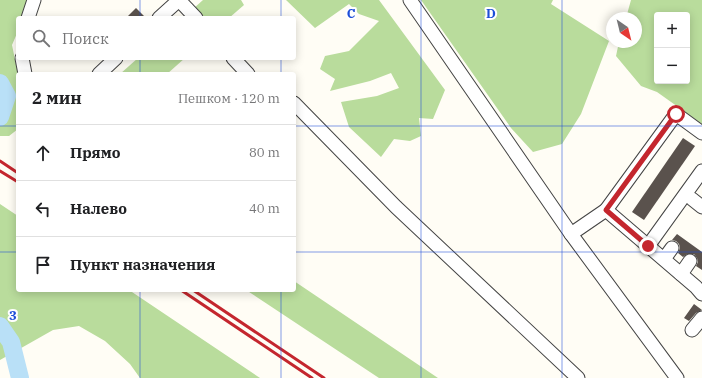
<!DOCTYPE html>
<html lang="ru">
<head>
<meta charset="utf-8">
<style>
	:root { --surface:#fff; --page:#f2f2f2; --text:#202124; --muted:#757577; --line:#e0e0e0 }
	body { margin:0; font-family:"IBM Plex Serif",serif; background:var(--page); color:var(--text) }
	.controls { position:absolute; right:12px; top:12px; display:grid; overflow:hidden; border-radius:4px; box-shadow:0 2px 10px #0003 }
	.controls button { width:36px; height:36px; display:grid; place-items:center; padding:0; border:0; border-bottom:1px solid var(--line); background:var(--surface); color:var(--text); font:20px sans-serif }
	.compass { position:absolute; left:606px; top:12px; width:36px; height:36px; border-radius:50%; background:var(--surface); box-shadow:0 2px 10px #0003; rotate:145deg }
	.stop { position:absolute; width:12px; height:12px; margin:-9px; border:3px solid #c4262e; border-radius:50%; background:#fff }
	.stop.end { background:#c4262e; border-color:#fff; box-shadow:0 1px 4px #0008 }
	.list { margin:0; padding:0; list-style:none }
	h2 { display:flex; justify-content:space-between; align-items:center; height:52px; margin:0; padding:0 16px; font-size:17px }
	h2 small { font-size:13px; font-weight:400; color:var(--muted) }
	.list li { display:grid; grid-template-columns:26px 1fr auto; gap:12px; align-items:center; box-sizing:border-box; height:56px; padding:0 16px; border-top:1px solid var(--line) }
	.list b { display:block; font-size:15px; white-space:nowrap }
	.list em { font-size:13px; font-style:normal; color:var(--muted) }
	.icon { flex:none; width:22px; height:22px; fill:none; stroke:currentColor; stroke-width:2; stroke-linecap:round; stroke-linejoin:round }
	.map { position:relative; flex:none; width:702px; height:378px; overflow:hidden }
	.search { position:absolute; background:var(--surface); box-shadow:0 2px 10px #0003; left:16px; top:16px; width:280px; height:44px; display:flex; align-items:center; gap:10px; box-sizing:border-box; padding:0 14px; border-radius:4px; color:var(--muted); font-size:15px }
	.panel { position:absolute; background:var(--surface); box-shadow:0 2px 10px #0003; left:16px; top:72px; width:280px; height:220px; border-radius:4px }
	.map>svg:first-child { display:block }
	.forest { fill:#b9dc9c; fill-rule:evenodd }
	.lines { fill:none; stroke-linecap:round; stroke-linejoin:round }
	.river { stroke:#b9e0f7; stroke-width:18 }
	.building { fill:#5a524d }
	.minor-casing { stroke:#444; stroke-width:15 }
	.minor { stroke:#fff; stroke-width:13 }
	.rail { stroke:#c4262e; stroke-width:3 }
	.route { stroke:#c4262e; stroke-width:5 }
	.grid { fill:none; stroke:#1d4ed8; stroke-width:1; stroke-opacity:0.55 }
	.grid-label { font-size:13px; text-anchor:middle; font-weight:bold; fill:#1d4ed8; stroke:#fff; stroke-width:4; stroke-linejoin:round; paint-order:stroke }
</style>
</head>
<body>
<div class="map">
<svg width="702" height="378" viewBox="0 0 702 378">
	<rect width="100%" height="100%" fill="#fffdf5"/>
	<g class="forest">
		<path d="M0,0H31L23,18H18V31L12,45L18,74V129L9,136H0Z"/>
		<path d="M203,0H241L244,5L229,18H183Z"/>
		<path d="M286,0H379L445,90L433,119L419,118L421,136L410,141L394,139L381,157L349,127L341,102L377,96L399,88L391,73L370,81L330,91L335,79L320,69L325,56L349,51L379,21L359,14L349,4L315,28Z"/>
		<path d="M421,0H553L551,4L609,41L581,114L562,144L533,152L511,128Z"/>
		<path d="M631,0H702V124L657,92L641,86L616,56L619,42H636V18H626ZM657,15H687V81H657Z"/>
		<path d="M138,58H185L167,74H120Z"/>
		<path d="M0,204L18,216V290H129L260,378H140L130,364L105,341L79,326L53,330L0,360Z"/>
		<path d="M294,281L438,378H379L246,290H294Z"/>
	</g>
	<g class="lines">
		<g class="river">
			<path d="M0,83L7,96L0,117"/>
			<path d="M0,326L11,342L20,378"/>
		</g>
	</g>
	<g class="building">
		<path d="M136,8L146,18H126Z"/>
		<path d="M683,138L695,146L644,220L632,212Z"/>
		<path d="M677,234L702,252V270L696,266L698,262L697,258L694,254H687L683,257L678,253L680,248L679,244L676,241L672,240Z"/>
		<path d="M694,304L702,310L696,313L689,321L684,318Z"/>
	</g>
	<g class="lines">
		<g class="minor-casing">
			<g id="minor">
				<path d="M179,0L196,18"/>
				<path d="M410,0L571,234L677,378"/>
				<path d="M28,18L34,0"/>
				<path d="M159,18L179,0"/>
				<path d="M22,58L25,74"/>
				<path d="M233,58L248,74"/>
				<path d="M99,74L116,58"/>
				<path d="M294,103L396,207L578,378"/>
				<path d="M692,199L702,207"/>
				<path d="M606,210L696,287L702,294"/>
				<path d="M571,234L606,210L676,114L702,133"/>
				<path d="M648,246L702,171"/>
				<path d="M664,259L672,248"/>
				<path d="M681,274L690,261"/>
				<path d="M692,330L702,318"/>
			</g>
		</g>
		<use href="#minor" class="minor"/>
		<g class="rail">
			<path d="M0,161L18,173"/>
			<path d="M0,171L18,182"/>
			<path d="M181,290L312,378"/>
			<path d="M193,290L324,378"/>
		</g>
	</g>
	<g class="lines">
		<path class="route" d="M648,246L606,210L676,114"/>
	</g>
	<path class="grid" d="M140,0V18M281,0V18M421,0V378M562,0V378M140,58V74M281,58V74M0,126H18M294,126H702M0,252H18M294,252H702M140,290V378M281,290V378"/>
	<g class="grid-label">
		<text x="351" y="18">C</text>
		<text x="491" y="18">D</text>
		<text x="13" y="320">3</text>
	</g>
</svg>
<div class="controls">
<button>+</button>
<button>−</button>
</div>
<svg class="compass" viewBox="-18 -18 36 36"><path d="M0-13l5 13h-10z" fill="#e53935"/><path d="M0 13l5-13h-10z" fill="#757577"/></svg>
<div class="stop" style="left:676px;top:114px"></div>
<div class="stop end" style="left:648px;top:246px"></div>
<div class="search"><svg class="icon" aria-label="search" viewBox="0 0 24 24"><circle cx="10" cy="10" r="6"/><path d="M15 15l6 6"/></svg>Поиск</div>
<section class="panel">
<h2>2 мин<small>Пешком · 120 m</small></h2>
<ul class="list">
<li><svg class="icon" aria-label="ahead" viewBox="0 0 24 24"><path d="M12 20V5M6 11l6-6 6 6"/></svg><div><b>Прямо</b></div><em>80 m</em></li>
<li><svg class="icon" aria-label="left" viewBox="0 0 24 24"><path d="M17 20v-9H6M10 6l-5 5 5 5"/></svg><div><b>Налево</b></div><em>40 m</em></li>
<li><svg class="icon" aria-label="arrive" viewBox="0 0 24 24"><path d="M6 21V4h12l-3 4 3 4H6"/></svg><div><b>Пункт назначения</b></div></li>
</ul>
</section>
</div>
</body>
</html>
